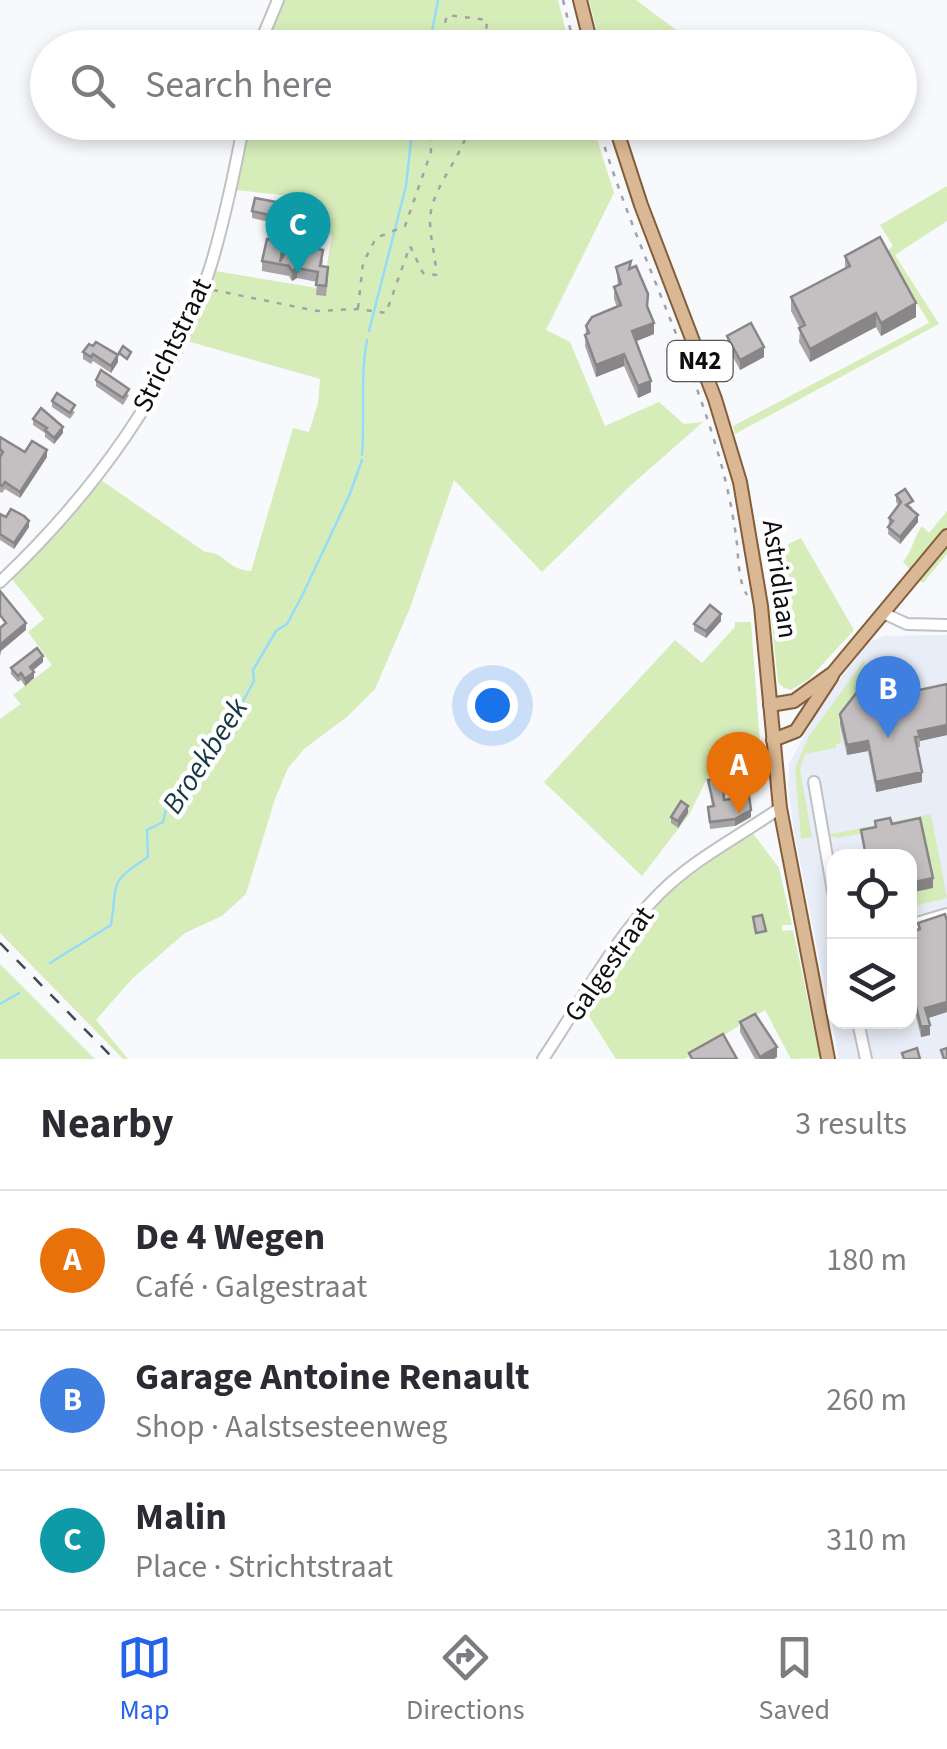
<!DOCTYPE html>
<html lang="en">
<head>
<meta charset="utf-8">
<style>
	:root { --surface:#fff; --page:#f7f7f7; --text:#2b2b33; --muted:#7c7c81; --line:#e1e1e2; --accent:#2563eb }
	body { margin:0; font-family:"Source Sans 3",sans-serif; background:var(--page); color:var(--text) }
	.controls { position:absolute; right:30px; bottom:30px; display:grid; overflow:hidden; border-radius:20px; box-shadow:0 5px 15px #0003 }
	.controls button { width:90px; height:90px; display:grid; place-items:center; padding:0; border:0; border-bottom:2px solid var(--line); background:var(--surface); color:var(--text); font:50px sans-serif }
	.you { position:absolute; left:492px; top:705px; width:35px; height:35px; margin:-25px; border:8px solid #fff; border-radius:50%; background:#1a73e8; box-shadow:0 0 0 15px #1a73e833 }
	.badge { display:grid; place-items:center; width:65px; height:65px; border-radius:50%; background:var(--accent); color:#fff; font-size:32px; font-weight:700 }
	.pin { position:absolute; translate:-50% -82px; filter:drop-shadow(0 2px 5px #0008) }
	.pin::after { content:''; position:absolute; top:52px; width:35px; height:30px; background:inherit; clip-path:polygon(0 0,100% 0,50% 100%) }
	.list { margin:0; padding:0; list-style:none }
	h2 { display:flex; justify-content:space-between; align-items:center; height:130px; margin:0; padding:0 40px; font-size:42px }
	h2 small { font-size:32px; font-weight:400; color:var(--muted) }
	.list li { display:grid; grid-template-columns:65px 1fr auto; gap:30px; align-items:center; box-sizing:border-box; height:140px; padding:0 40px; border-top:2px solid var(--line) }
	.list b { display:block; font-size:38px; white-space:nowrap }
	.list p { margin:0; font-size:32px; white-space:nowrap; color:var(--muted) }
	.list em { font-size:32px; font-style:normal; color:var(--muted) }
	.icon { flex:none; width:55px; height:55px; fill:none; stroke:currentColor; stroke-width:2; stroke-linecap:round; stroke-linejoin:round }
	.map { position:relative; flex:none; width:947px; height:1059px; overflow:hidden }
	.search { position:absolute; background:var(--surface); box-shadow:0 5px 15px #0003; left:30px; right:30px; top:30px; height:110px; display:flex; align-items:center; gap:25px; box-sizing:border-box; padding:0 35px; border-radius:55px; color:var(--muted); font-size:38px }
	.sheet { height:550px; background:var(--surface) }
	nav { display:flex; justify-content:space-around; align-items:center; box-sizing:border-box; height:140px; border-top:2px solid var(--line); background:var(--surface); font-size:28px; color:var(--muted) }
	nav a { display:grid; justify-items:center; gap:5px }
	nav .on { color:var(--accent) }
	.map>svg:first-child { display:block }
	.built { fill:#e8edf7; fill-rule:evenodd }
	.green { fill:#d6edba }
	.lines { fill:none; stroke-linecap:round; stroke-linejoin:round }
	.stream { stroke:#95dcf8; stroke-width:2.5 }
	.minor-casing { stroke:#bfc1c4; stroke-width:14 }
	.major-casing { stroke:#835e39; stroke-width:16 }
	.path { stroke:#a2a3a6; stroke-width:2.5; stroke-dasharray:5 8; stroke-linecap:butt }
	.minor { stroke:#fff; stroke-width:10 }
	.major { stroke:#dab895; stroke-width:12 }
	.rail { stroke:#474849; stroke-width:2.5; stroke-dasharray:12 12; stroke-linecap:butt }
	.wall { fill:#a9a5a6 }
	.shaded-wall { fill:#898687 }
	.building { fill:#c4c0c1; stroke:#898687; stroke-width:2.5 }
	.labels { text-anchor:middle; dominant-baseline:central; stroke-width:9; stroke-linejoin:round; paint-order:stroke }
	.shield { fill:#fff; stroke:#565657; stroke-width:2.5 }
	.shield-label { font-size:25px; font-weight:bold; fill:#0d0e0f }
	.street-label { font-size:28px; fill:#0d0e0f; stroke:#fff }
	.water-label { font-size:30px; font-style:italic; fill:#163844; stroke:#fff }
</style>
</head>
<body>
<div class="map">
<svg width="947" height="1059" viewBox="0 0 947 1059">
	<rect width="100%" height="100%" fill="#f8f9fd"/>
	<path class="built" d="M947,635V1059H839L794,831L788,785L789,764L822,703L869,642L884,636ZM834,856H910V1022H834Z"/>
	<g class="green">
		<path d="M284,0H558L570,47H265Z"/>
		<path d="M589,0H636L699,47H601Z"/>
		<path d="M249,123H592L614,193L546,330L570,342L605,426L659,402L684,424L703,422L629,487L542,572L454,480L410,608L375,689L348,716L304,749L288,768L275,799L246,894L222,916L185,933L132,979L96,1020L128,1059H123L0,933V719L21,704L13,695L52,665L28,632L44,619L12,579L101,480L205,552C226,552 225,569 251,571L293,428L309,432L318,403L320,379L187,341L215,271L323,289L332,235L313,232L314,223L304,220L306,208L296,206L297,197L236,190Z"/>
		<path d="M947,186V221L895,255L939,324L735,434L733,426L929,323L887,251L893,246L880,225Z"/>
		<path d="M947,511V554L923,583L916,578L944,544L936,537L910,569L903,562C915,546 912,540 922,526L929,533Z"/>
		<path d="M801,538L854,630L809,679L791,690L784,688L778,682L765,555Z"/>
		<path d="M735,622H751L761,757L715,762L689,815L642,876L544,782L675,640L702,663L735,627Z"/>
		<path d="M864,660L871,689L862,691L839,723L842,743L836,744V748L805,754L800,769L812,837L801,839L795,768L808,738Z"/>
		<path d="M931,814L947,898L910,907V893L933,888L890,828L837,838L827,835Z"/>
		<path d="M752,832L779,868L792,925H782V931L793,930L820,1058L791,1059L765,1010L685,1059H616L583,1007L666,893Z"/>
		<path d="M0,964L95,1059H0Z"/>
	</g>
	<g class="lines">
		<g class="stream">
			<path d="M429,48L438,0"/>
			<path d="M369,331L406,186L413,122"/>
			<path d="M362,455C365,416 360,377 367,340"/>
			<path d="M50,963L111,925C118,881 108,883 148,857L147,830L163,822L167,805L178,799L187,777L221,723L241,705L254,681L253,670L276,631L287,624L303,594L349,496L362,460"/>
			<path d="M0,1004L19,993"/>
		</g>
		<g class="minor-casing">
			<g id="minor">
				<path d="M258,48L278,0"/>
				<path d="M0,582C92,495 172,387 211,265C225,218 235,170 244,122"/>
				<path d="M883,613L907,624L947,625"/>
				<path d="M814,782L834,897"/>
				<path d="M910,925L947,914"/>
				<path d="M858,1022L866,1059"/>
				<path d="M543,1059C580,1004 613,940 660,893C694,859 740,836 780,808"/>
			</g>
		</g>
		<g class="major-casing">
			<g id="major">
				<path d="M580,0L592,48"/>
				<path d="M614,122L641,205L715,399L740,482L761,606L780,808L828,1059"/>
				<path d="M770,705L794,701L833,673L947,536"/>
				<path d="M773,740L796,731L832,676"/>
			</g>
		</g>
		<g class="path">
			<path d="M563,0L575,48"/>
			<path d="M439,48L447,15L487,20L485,48"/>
			<path d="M597,122C630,235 685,340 718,453C726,480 732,508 736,536C739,555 737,579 747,595"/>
			<path d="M213,290L317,311L358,309L386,313L410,246L423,273L436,275C436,250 425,227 433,203C442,175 465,151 470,122"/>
			<path d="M358,308L363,263L376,238L405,226L431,152L429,122"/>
		</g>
		<use href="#minor" class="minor"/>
		<use href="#major" class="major"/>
		<path class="rail" d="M0,943L114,1059"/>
	</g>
	<g class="wall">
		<path d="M667,122H704L705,130L697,136L689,124L668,130Z"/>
		<path d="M252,211L292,212L290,221L275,218L274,223L252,218Z"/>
		<path d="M303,221H317L312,232L303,228Z"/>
		<path d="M302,246L323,260L322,266L328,277L326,296L316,295L317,282L297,278L292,281L289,276L262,271V261L284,253L283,256Z"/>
		<path d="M845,256L916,317L881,336L876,327L810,362L799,342L800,328L791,311V297L845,268Z"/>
		<path d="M616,267L631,268L648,307L654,334L636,341L651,392L638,398L624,366L596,377L585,346L586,326L617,307L614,299V287L618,286Z"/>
		<path d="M727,336L764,357L740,370L727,346Z"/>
		<path d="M83,352L118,362L111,373L93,361L91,364L83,359Z"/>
		<path d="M96,380L129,395L123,405L96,386Z"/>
		<path d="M52,401L75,412L70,419L52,407Z"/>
		<path d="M33,419L63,433L54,444L45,437V433L33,425Z"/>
		<path d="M0,437L25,452L47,457L20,498L5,489L2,493L0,492Z"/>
		<path d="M896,495L913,508L910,509L918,522L900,544L888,534L889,518L899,506L896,502Z"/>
		<path d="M0,514L29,527L14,549L0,540Z"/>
		<path d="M721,621L706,638L694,631V624Z"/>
		<path d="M43,662L33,670L34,678L25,686L21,680L18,682L11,674V668Z"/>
		<path d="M947,684V735L920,741V747H917L922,782L876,792L868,751L847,755L840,725V714L910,692Z"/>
		<path d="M741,758L742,786L723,787L724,800L751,817L735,826L710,829L708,807L712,806L708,780L713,779Z"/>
		<path d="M688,813L678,828L671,823V817Z"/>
		<path d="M918,923L947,1012L928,1018L930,1035L921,1037L916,1016L910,1018V933L918,930Z"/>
		<path d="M740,1022L777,1057L774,1059H755L740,1032Z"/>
	</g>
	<g class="shaded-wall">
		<path d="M673,122H689V124L668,130V124Z"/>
		<path d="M705,124V130L697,136V129Z"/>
		<path d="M297,268V278L292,281V271Z"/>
		<path d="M916,303V317L881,336V323Z"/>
		<path d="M876,313V327L810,362V349Z"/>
		<path d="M654,323V334L632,343V331Z"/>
		<path d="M764,347V357L740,370V360Z"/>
		<path d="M624,354V366L596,377V365Z"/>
		<path d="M118,355V362L111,373V366Z"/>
		<path d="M651,381V392L638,398V386Z"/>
		<path d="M63,427V433L54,444V438Z"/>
		<path d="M47,450V457L20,498V492Z"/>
		<path d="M918,515V522L900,544V537Z"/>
		<path d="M29,521V527L14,549V543Z"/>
		<path d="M721,614V621L706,638V631Z"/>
		<path d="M26,623V630L1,651L0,656V645Z"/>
		<path d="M43,656V662L30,673V667Z"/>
		<path d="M34,672V678L25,686V679Z"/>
		<path d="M947,725V735L920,741L918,731Z"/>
		<path d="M868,741V751L847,755V745Z"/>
		<path d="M922,772V782L876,792V782Z"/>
		<path d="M688,806V813L678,828V821Z"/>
		<path d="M751,810V817L735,826V819Z"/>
		<path d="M933,878V888L910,893V883Z"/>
		<path d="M947,1002V1012L925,1019V1008Z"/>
		<path d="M916,1006V1016L910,1018V1008Z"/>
		<path d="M930,1025V1035L921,1037V1027Z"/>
		<path d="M777,1047V1057L774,1059H760V1057Z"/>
	</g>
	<g class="building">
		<path d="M692,122H704L705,124L697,129Z"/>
		<path d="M255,198L292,205L290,214L275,211L274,216L252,211Z"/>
		<path d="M309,210L317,214L312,225L303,221Z"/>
		<path d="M880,237L916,303L881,323L876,313L810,349L799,328L805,325L791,297L850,266L845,256Z"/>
		<path d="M267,239L284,242L280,262L290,243L298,240L302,246L323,250L320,266L328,267L326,286L316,285L318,272L297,268L292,271L289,266L262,261Z"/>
		<path d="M631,261L629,269L636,266L648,294L647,306L654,323L632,331L651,381L638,386L624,354L596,365L585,335L589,333L586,326L592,317L621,305L614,287L621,284L616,267Z"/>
		<path d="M751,323L764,347L740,360L727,336Z"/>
		<path d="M96,342L118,355L111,366L93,354L91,357L83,352L89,344L93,346Z"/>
		<path d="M123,346L131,352L127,359L119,353Z"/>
		<path d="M101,370L129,389L123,398L96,380Z"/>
		<path d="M57,393L75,405L70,413L52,401Z"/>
		<path d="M41,408L63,427L54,438L45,430L47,428L33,419Z"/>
		<path d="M0,437L25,452L32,441L47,450L20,492L5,482L2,486L0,485V457L3,452L0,449Z"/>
		<path d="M905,489L913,501L906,505L918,515L900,537L888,527L893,521L889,518L901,502L896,495Z"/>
		<path d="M11,509L24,516L29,521L14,543L0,534V514L6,517Z"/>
		<path d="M0,591L26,623L0,645V628L6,623L0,615Z"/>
		<path d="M710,605L721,614L706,631L694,624Z"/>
		<path d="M37,648L43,656L30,667L34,672L25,679L21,673L18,676L11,668Z"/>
		<path d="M907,674L910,692L947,684V725L918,731L920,737H915L922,772L876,782L868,741L847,745L840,714L865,682Z"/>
		<path d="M741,758L742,778L723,780L724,800L749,796L751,810L735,819L710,822L708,807L714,806L708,780L713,779L712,772H724V760Z"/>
		<path d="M681,801L688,806L678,821L671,817Z"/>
		<path d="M890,818L892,824L920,818L933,878L910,883V856H866L861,830L876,827L875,821Z"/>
		<path d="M945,914L947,921V1002L925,1008L930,1025L921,1027L916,1006L910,1008V933L920,929L918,923Z"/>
		<path d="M762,915L766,931L756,933L753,917Z"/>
		<path d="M755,1014L777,1047L760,1057L740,1022Z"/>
		<path d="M723,1034L737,1059H692L689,1053Z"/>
		<path d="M917,1048L920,1059H904L902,1053Z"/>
		<path d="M947,1048V1059H944L941,1050Z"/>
	</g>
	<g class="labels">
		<rect class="shield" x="667.5" y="341" width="65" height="40" rx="8"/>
		<g class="shield-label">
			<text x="700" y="361">N42</text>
		</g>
		<g class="street-label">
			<text transform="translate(172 345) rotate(-64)">Strichtstraat</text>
			<text transform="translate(780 579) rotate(82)">Astridlaan</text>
			<text transform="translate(609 964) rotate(-55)">Galgestraat</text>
		</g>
		<g class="water-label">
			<text transform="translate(205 756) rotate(-57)">Broekbeek</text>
		</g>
	</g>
</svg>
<div class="controls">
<button><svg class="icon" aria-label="locate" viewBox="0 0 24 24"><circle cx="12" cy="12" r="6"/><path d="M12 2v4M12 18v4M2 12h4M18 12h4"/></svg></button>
<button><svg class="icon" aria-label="layers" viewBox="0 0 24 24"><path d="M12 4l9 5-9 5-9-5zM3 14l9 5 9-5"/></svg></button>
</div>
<div class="you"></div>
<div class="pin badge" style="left:739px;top:814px;background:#e8710a">A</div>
<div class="pin badge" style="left:888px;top:738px;background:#3f7fe0">B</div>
<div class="pin badge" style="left:298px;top:274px;background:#0f9aa8">C</div>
<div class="search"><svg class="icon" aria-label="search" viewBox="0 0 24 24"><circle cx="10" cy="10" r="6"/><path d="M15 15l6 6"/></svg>Search here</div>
</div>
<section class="sheet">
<h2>Nearby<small>3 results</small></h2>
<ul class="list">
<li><span class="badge" style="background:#e8710a">A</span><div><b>De 4 Wegen</b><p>Café · Galgestraat</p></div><em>180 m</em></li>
<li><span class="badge" style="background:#3f7fe0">B</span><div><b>Garage Antoine Renault</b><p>Shop · Aalstsesteenweg</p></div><em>260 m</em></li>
<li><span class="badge" style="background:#0f9aa8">C</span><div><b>Malin</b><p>Place · Strichtstraat</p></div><em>310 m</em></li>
</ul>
</section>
<nav>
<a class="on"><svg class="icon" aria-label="map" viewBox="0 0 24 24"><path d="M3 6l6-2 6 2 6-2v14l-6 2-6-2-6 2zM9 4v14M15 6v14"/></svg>Map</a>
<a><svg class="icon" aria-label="directions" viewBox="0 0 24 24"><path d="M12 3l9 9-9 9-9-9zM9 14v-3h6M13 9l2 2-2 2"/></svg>Directions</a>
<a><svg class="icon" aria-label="saved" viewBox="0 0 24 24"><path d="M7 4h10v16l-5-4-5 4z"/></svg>Saved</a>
</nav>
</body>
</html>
